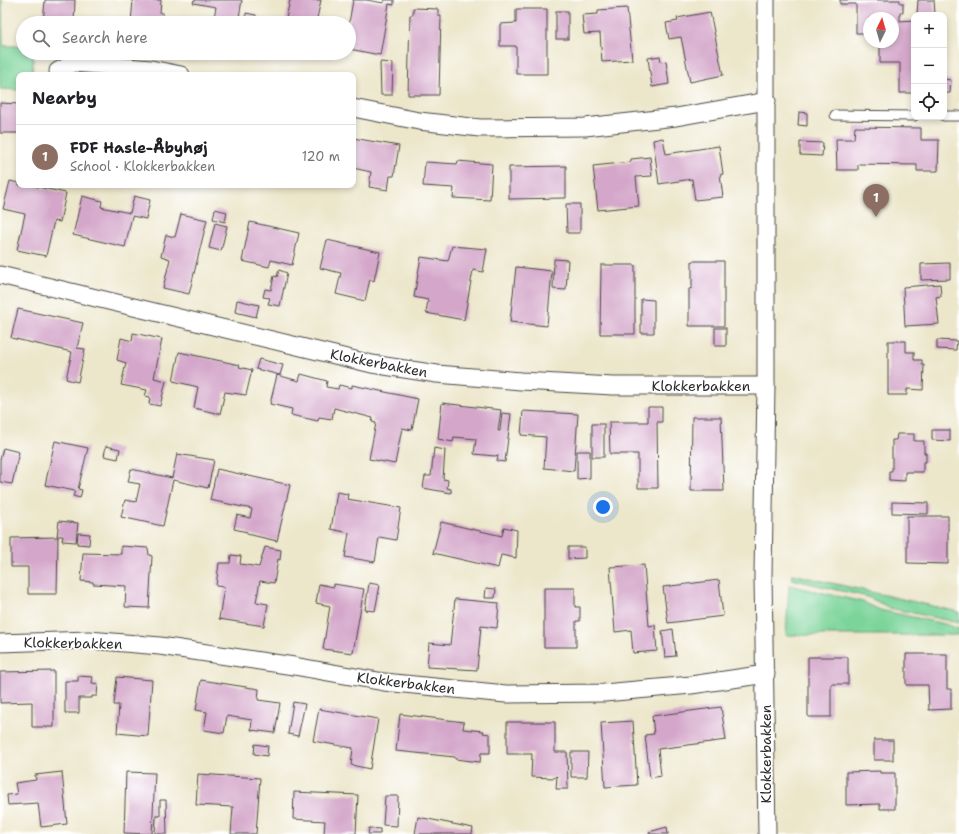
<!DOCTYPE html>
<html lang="en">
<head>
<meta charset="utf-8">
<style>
	:root { --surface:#fff; --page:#f2f2f2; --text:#202124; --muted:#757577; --line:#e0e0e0; --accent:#1a73e8 }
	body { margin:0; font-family:"Shantell Sans",sans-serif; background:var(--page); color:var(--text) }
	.controls { position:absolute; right:12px; top:12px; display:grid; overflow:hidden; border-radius:8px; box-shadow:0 2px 6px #0003 }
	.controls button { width:36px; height:36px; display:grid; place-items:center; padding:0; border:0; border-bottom:1px solid var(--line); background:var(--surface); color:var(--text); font:20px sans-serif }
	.compass { position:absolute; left:863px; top:12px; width:36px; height:36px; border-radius:50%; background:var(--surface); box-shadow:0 2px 6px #0003; rotate:5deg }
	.you { position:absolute; left:603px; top:507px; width:14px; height:14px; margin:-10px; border:3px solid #fff; border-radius:50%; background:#1a73e8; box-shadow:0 0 0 6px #1a73e833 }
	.badge { display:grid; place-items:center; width:26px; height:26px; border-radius:50%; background:var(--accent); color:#fff; font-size:13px; font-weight:700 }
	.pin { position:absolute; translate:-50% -33px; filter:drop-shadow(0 1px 2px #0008) }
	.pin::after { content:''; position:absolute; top:21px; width:14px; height:12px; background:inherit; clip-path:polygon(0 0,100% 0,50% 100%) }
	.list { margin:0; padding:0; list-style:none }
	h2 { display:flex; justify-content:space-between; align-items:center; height:52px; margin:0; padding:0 16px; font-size:17px }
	h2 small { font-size:13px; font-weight:400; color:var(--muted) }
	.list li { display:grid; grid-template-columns:26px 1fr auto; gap:12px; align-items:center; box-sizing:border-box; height:64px; padding:0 16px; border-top:1px solid var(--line) }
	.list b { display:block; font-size:15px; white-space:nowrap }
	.list p { margin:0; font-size:13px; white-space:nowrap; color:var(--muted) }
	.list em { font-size:13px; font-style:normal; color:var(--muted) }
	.icon { flex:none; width:22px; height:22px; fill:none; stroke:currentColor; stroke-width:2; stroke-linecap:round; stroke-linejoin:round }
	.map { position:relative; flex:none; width:959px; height:834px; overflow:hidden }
	.search { position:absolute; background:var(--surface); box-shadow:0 2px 6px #0003; left:16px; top:16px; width:340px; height:44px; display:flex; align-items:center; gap:10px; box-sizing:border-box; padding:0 14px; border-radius:22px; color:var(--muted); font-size:15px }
	.panel { position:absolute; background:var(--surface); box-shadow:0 2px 6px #0003; left:16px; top:72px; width:340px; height:116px; border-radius:8px }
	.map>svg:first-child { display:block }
	.green { fill:#7bd49a; stroke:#538062 }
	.building { fill:#d4a7ca }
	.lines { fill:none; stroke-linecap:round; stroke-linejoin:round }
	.lane-casing { stroke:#484743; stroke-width:11 }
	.street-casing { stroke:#484743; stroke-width:19 }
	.lane { stroke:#fff; stroke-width:9 }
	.street { stroke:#fff; stroke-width:17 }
	.labels { text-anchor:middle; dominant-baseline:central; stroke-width:3.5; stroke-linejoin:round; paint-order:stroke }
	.street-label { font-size:14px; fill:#2b2b2b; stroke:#fff }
</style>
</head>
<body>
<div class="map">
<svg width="959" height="834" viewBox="0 0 959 834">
	<rect width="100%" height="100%" fill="#fff"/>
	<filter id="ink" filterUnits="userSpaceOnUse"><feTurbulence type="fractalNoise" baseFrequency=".025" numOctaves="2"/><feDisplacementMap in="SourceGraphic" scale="8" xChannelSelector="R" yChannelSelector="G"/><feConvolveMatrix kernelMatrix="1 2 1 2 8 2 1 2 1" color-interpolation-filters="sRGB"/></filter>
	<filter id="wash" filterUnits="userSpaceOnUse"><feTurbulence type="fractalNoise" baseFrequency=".012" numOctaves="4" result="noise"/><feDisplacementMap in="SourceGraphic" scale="16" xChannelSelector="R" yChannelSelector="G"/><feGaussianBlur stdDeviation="0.9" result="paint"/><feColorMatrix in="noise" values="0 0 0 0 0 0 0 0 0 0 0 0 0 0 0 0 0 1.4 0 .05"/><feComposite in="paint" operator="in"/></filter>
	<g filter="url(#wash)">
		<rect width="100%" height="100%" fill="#ece6ca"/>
		<g class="green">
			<path d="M0,0H2L3,46H23V53H34L32,75H19V90L0,89Z"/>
			<path d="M792,574L959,612V623L890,608L868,597L791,579Z"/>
			<path d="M789,585L863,602L880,610L945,624L959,629V635H786Z"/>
		</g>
		<g id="blocks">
			<g class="building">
				<path d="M45,0H75L74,23H43Z"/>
				<path d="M133,0H161L160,13H163L162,23H131Z"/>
				<path d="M194,0H242L238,23H213L216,7L193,3Z"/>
				<path d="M290,0H321L316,23H285Z"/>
				<path d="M353,0H366L384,3V0H394V5L389,4L380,55L349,49V23Z"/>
				<path d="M840,0H900V3H903V12H900V21L914,20V93H900V63H880V42H893V18H869V33H856V4H840Z"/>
				<path d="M918,0H934L935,15H917Z"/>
				<path d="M413,8L438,9V16H441L439,95H408L410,15H413Z"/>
				<path d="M627,8L632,60L602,62L600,33L584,34L582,15L598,14V10Z"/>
				<path d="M516,9H547V74H516V46H500V24L516,23Z"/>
				<rect x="556" y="11" width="12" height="28"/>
				<path d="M710,12L723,75L690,82L681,37L669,39L666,23L678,21L677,18Z"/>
				<path d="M246,13L256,15L255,23H245Z"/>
				<path d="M660,56L661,62L666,61L669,84L652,87L648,58Z"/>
				<path d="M380,62L393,63L392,95H381Z"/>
				<path d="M944,79L951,80L950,93H944Z"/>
				<path d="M0,103L19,104V133H0Z"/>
				<path d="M799,112L807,113V126L798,125Z"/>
				<path d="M855,127L921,128V140H939L938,171H917V165L858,164V170H837L836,139H854Z"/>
				<path d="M353,138L399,146L394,176H390L388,190L369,187L371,172L353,168Z"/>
				<path d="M663,138L666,154L719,146L723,174L720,175L723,197L695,200L692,179L659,184L653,140Z"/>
				<path d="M800,142L823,143L822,156L800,155Z"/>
				<path d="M650,157L652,176L636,177L639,206L598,210L593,166L631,162V159Z"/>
				<path d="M458,161L492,164L490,200L453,198L454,188L423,186L425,162L457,164Z"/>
				<path d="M566,166V198L509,199V167Z"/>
				<path d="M10,181L19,183V185H29L66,193L60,222L54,221L46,256L17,250L25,214L3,209Z"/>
				<path d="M82,196L102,201L101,207L130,213L134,196L150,200L146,219L132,216L125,247L73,235Z"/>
				<path d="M566,204H580V233H567Z"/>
				<path d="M215,209L227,212L225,222L213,219Z"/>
				<path d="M181,214L207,220L189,294L163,288L170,259L161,256L166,235L175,237Z"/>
				<path d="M250,222L299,233L292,265L271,260L269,267L242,261Z"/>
				<path d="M215,223L227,226L221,251L209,248Z"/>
				<path d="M327,240L380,252L374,281L370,279L365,301L336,294L341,273L320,268Z"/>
				<path d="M452,246L487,249L483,272L473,270L464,320L426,313L428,300L414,297L421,257L448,261Z"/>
				<path d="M554,259L568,260L566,290L553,289Z"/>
				<path d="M692,261H724V326H689V289L692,288Z"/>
				<path d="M950,263V279L921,280V264Z"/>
				<path d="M601,265H635V334H600Z"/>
				<path d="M516,267L552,271L547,326L510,322Z"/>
				<path d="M279,270L287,273L280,306L268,304L270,298L263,297L265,289L271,290L274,276L277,277Z"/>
				<path d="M940,284L941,296L936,297L939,324L905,326L903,287Z"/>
				<path d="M641,299L654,300V333H641Z"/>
				<path d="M237,300L259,305L256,317L235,312Z"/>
				<path d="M18,309L83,323L77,348L85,349L78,382L66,379L72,352L11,338Z"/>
				<rect x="715" y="328" width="11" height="18"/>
				<path d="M133,333L162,339L154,378L166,381L160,406L149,404L150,397L145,396L147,390L121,385L126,363L117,360L121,338L132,341Z"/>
				<path d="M937,340L957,341L956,350L937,349Z"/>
				<path d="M888,341H906V352H914V360H922V365H924L923,390L907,389V395H888Z"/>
				<path d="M179,352L240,365L239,367L252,370L246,395L225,392L220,414L194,408L198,387L173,381Z"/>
				<path d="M259,359L283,365L280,375L256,369Z"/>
				<path d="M301,374L327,381L326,387L338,389L339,385L352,388V385L418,399L412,430L402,428L395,464L369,459L376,423L372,422L373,418L334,408L332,419L319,417L318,421L291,415L292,409L270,404L277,375L299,381Z"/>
				<path d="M442,403L501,410L498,431H500L502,413L511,414L505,462L497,461L498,455L495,456L474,454L476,439L454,437L453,442L438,439Z"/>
				<path d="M648,407H662V422H657L658,488H638V454H610L609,422H648Z"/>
				<path d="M523,411L578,414L574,471L544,468L546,437L521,435Z"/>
				<path d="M692,417H721L724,491H691Z"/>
				<rect x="592" y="424" width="12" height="33"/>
				<path d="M932,430H950V441L932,440Z"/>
				<path d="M897,434H914V441H924V453H926V462H923V472H905V481L889,480V471H892V440H896Z"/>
				<path d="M55,441L88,448L78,489L82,490L80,498L73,496L75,491L45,485Z"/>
				<path d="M106,446L120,449L118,459L104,456Z"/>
				<path d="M3,448L19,452L12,484L0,482V460Z"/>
				<path d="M434,448L445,450L443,479L448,480L447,488L451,489V493L423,488L425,476H431Z"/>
				<path d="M577,451H590V478L577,479Z"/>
				<path d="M177,454L214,460L208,488L173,480L163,526L121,517L125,500L136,502L140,484L128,482L131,469L172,478Z"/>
				<path d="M217,469L290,485L277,541L247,534V532L234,529L237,515L250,518L252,509L210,500Z"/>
				<path d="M337,492L348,494L347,499L401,508L396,540L379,537L375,562L345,557L349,533L331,529Z"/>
				<path d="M892,502L928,503V514L892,513Z"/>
				<path d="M907,516H948V564L907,563Z"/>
				<path d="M59,521L78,523L76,542L62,541L63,536H57Z"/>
				<path d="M441,522L502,536L504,527L517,530L516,558L501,555L498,568L433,553Z"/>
				<path d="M78,533L90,534L89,545L77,544Z"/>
				<path d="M58,537L57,594H28V567H11V538Z"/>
				<path d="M121,546L148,548L149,555L152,556L149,608L125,607L126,586L93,584V582L81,581L83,553L121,554Z"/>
				<path d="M265,547L281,550L280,560L278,559L274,583L260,581L256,602L268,604L264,626L219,619L224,587L216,586L219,563H230L231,555L241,556L240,564L259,567Z"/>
				<path d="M568,547H585V558L568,559Z"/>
				<path d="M644,565L649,626L655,625L657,651L633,653L631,630L615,632L610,567Z"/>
				<path d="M719,580L723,616L668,623L663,587Z"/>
				<path d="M369,583L380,585L375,611L365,610Z"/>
				<path d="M319,584L334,587V584L364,589L353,653L323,649L330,606L316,603Z"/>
				<path d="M486,588L496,589L495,598H485Z"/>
				<path d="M544,588H575V607H580V621H576V647H544Z"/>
				<path d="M455,599L499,603L497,628L481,626L477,670L427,667L429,643L450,645Z"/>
				<path d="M673,629L676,656L665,657L662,631Z"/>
				<path d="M906,654H947V689H951V709L929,710L928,685H906Z"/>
				<path d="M808,657H848V684H831V717H808Z"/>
				<path d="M54,671V727H32V702L0,703V672Z"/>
				<path d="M78,676L93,677L92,683L98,684L97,696H92V698H79V713H65V681H78Z"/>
				<path d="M117,677L152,680L148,736L117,733L119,705H114Z"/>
				<path d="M201,680L259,689L258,700L280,703L275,733L251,730L252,720L227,716L224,733L204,730L207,712L196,710Z"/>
				<path d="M293,702L305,704L298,736L288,734Z"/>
				<path d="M721,707L726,740L658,749L661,776L650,778L645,735L654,734L652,716Z"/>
				<path d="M319,709L378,719L370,769L351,765L353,748L313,741Z"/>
				<path d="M400,714L464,722L463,729L484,731L483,733L490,734V753H481L480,762L455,759V757L396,751Z"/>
				<path d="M633,721L637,785L605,787L601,723Z"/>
				<path d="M507,722H555V752H567L568,789H556L557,776L554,778L531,777L532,754H507Z"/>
				<rect x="874" y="740" width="19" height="20"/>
				<path d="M255,744L268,746L267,756L254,754Z"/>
				<path d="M571,752H588L587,777H571Z"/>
				<path d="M880,771V773H895V809H880V804L846,805V772Z"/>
				<path d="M62,772L67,824L41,827L38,803L8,805L7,795L17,794L15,783L36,780L35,775Z"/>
				<path d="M126,772L155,773L152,834L124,833Z"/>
				<path d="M198,774L260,778L256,834H231L233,807L196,805Z"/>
				<path d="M294,792L358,795L356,834H324L325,821L293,819Z"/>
				<path d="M385,796H398L397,826L383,825Z"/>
				<path d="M160,800H166L167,834H155L156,816H160Z"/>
				<path d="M418,817L473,828L472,834H415Z"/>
				<path d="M667,827L668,834H649V832Z"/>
				<path d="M369,828L380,829V834H368Z"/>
			</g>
		</g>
	</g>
	<g filter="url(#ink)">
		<use href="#blocks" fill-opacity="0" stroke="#484743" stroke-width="1"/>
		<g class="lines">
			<g class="lane-casing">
				<g id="lane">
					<path d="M835,115L914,116"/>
					<path d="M944,116H959"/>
				</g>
			</g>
			<g class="street-casing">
				<g id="street">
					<path d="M766,0V386L763,576L767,834"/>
					<path d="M58,71L74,63L151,69L181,75"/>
					<path d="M353,108L419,121L480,128L585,127L676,117L767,101"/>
					<path d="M0,275L372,364L437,374L521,381L613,386H766"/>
					<path d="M0,643L89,640L160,646L294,666L384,682L506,694L604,693L691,685L766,674"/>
				</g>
			</g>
			<use href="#lane" class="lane"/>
			<use href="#street" class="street"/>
		</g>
	</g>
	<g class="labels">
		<g class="street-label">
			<text transform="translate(379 363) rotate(11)">Klokkerbakken</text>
			<text x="701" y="386">Klokkerbakken</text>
			<text transform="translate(73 643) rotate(1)">Klokkerbakken</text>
			<text transform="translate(406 683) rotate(7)">Klokkerbakken</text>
			<text transform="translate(766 754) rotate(-90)">Klokkerbakken</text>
		</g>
	</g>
</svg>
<div class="controls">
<button>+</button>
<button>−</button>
<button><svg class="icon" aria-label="locate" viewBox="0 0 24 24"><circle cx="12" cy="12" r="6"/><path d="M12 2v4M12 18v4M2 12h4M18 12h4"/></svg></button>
</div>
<svg class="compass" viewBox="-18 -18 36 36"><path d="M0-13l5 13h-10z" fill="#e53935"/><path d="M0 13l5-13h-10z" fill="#757577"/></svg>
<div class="you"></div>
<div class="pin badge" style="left:876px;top:217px;background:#8d6e63">1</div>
<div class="search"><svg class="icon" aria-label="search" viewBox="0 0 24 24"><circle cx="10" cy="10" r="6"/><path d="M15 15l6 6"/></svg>Search here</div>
<section class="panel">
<h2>Nearby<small></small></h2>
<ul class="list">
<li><span class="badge" style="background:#8d6e63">1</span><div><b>FDF Hasle-Åbyhøj</b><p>School · Klokkerbakken</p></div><em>120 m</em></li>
</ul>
</section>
</div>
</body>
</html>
